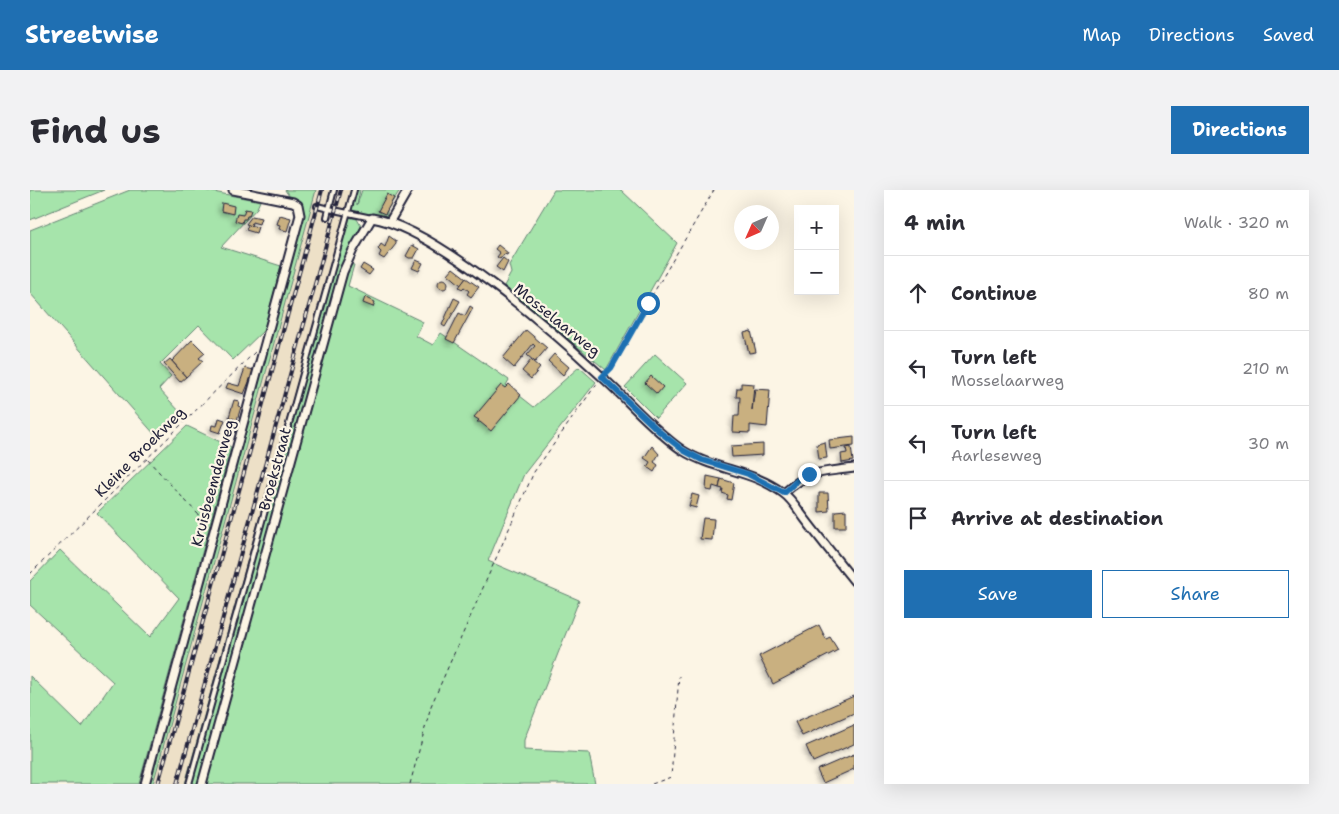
<!DOCTYPE html>
<html lang="en">
<head>
<meta charset="utf-8">
<style>
	:root { --surface:#fff; --page:#f2f2f3; --text:#2b2b33; --muted:#7c7c81; --line:#e1e1e2; --accent:#1f6fb2 }
	body { margin:0; font-family:"Shantell Sans",sans-serif; background:var(--page); color:var(--text) }
	.controls { position:absolute; right:15px; top:15px; display:grid; overflow:hidden; border-radius:0px; box-shadow:0 5px 20px #0002 }
	.controls button { width:45px; height:45px; display:grid; place-items:center; padding:0; border:0; border-bottom:1px solid var(--line); background:var(--surface); color:var(--text); font:25px sans-serif }
	.compass { position:absolute; left:704px; top:15px; width:45px; height:45px; border-radius:50%; background:var(--surface); box-shadow:0 5px 20px #0002; rotate:225deg }
	.stop { position:absolute; width:15px; height:15px; margin:-11px; border:4px solid #1f6fb2; border-radius:50%; background:#fff }
	.stop.end { background:#1f6fb2; border-color:#fff; box-shadow:0 1px 5px #0008 }
	.list { margin:0; padding:0; list-style:none }
	h2 { display:flex; justify-content:space-between; align-items:center; height:65px; margin:0; padding:0 20px; font-size:21px }
	h2 small { font-size:16px; font-weight:400; color:var(--muted) }
	.list li { display:grid; grid-template-columns:32px 1fr auto; gap:15px; align-items:center; box-sizing:border-box; height:75px; padding:0 20px; border-top:1px solid var(--line) }
	.list b { display:block; font-size:19px; white-space:nowrap }
	.list p { margin:0; font-size:16px; white-space:nowrap; color:var(--muted) }
	.list em { font-size:16px; font-style:normal; color:var(--muted) }
	.actions { display:flex; gap:10px; padding:15px 20px }
	.actions a { flex:1; padding:11px 0; border:1px solid var(--accent); border-radius:0px; text-align:center; font-size:18px; color:var(--accent) }
	.actions .main { background:var(--accent); color:#fff }
	.icon { flex:none; width:28px; height:28px; fill:none; stroke:currentColor; stroke-width:2; stroke-linecap:round; stroke-linejoin:round }
	.map { position:relative; flex:none; width:824px; height:594px; overflow:hidden; border-radius:0px }
	header { display:flex; align-items:center; gap:30px; box-sizing:border-box; height:70px; padding:0 25px; background:var(--accent); color:#fff }
	header strong { font-size:24px }
	nav { display:flex; gap:28px; margin-inline-start:auto; font-size:18px }
	.intro { display:flex; align-items:center; justify-content:space-between; box-sizing:border-box; height:120px; padding:0 30px }
	h1 { margin:0; font-size:35px }
	.button { padding:12px 22px; border-radius:0px; background:var(--accent); color:#fff; font-size:18px; font-weight:700 }
	main { display:flex; gap:30px; padding:0 30px }
	aside { flex:1; background:var(--surface); border-radius:0px; box-shadow:0 5px 20px #0002 }
	.map>svg:first-child { display:block }
	.built { fill:#ede0c7 }
	.green { fill:#a6e4ab; stroke:#648373 }
	.building { fill:#c9b080; stroke:#22223b; filter:url(#shadow) }
	.lines { fill:none; stroke-linecap:round; stroke-linejoin:round }
	.lane-casing { stroke:#22223b; stroke-width:8 }
	.street-casing { stroke:#22223b; stroke-width:11 }
	.path { stroke:#22223b; stroke-width:1; stroke-dasharray:4 4; stroke-linecap:butt }
	.lane { stroke:#fcf5e5; stroke-width:4 }
	.street { stroke:#fcf5e5; stroke-width:7 }
	.rail-casing { stroke:#22223b; stroke-width:4 }
	.rail { stroke:#fcf5e5; stroke-width:2; stroke-dasharray:5.5; stroke-linecap:butt }
	.route { stroke:#1f6fb2; stroke-width:6 }
	.labels { text-anchor:middle; dominant-baseline:central; stroke-width:4.5; stroke-linejoin:round; paint-order:stroke }
	.street-label { font-size:15px; fill:#22223b; stroke:#fcf5e5 }
</style>
</head>
<body>
<header>
<strong>Streetwise</strong>
<nav><a>Map</a><a>Directions</a><a>Saved</a></nav>
</header>
<div class="intro"><h1>Find us</h1><a class="button">Directions</a></div>
<main>
<div class="map">
<svg width="824" height="594" viewBox="0 0 824 594">
	<defs>
		<filter id="shadow"><feDropShadow dx="-2.5" dy="2.5" stdDeviation="2.5" flood-color="#0004"/></filter>
	</defs>
	<rect width="100%" height="100%" fill="#fcf5e5"/>
	<filter id="ink" filterUnits="userSpaceOnUse"><feTurbulence type="fractalNoise" baseFrequency=".02" numOctaves="2"/><feDisplacementMap in="SourceGraphic" scale="10" xChannelSelector="R" yChannelSelector="G"/><feConvolveMatrix kernelMatrix="1 2 1 2 8 2 1 2 1" color-interpolation-filters="sRGB"/></filter>
	<g filter="url(#ink)">
		<path class="built" d="M286,0H330L326,13L328,15L206,463L169,594H123Z"/>
		<g class="green">
			<path d="M0,0H74L0,30Z"/>
			<path d="M100,0H173L230,11L227,18L191,57L251,76L234,140L203,170L169,135L130,174L141,186L129,199L150,222L126,246L0,103V40Z"/>
			<path d="M255,0H286L123,594H117L273,25L271,15L259,6Z"/>
			<path d="M321,0H330L327,15L332,0H370L357,20V27H353L315,22Z"/>
			<path d="M524,0H591L647,53L576,180L474,96L481,83L479,75Z"/>
			<path d="M314,26L327,29L331,36L325,49L170,594H155Z"/>
			<path d="M319,74L324,75L318,96L393,132L386,146L403,155L411,143L479,190L476,195L504,217L549,177L566,192L494,284L458,371L549,410L494,550V560L559,563L565,594H174L312,91Z"/>
			<path d="M625,164L657,193L626,228L595,197Z"/>
			<path d="M157,236L201,257L109,594H0V486L52,537L83,492L0,415V391L30,360L120,447L149,408L67,323Z"/>
		</g>
		<g class="building">
			<path d="M357,4L364,8L355,24L348,21Z"/>
			<path d="M192,13L204,16L203,24L191,21Z"/>
			<path d="M215,19L221,20L219,26H217L216,29H213L212,33L205,31L207,24L213,25Z"/>
			<path d="M250,25L261,28L257,41L249,39L250,35L247,34Z"/>
			<path d="M222,26L231,28L229,34L222,32L221,36L216,34Z"/>
			<path d="M218,35L228,37L226,43L216,40Z"/>
			<path d="M359,46L366,51V54L354,69L349,66L351,62L348,59L351,54L355,57Z"/>
			<path d="M382,55L389,59L384,68H379L376,66Z"/>
			<path d="M468,55L478,63L477,65L474,64L470,69L467,67L470,63L465,59Z"/>
			<path d="M473,68L478,72L473,82L466,77Z"/>
			<path d="M386,70L393,73L389,81L382,78Z"/>
			<path d="M333,74L343,80L339,85L330,79Z"/>
			<path d="M423,78L436,88L431,95L418,84Z"/>
			<path d="M436,88L449,97L441,107L437,104L439,101L434,97L432,99L429,97Z"/>
			<circle cx="413" cy="94" r="5"/>
			<path d="M335,107L345,112L343,117L333,113Z"/>
			<path d="M424,108L430,111L415,137L412,135Z"/>
			<path d="M440,116L443,118L424,153L416,149L429,123L435,126Z"/>
			<path d="M496,140L517,158L505,172L497,165L505,156L503,154L484,178L473,168Z"/>
			<path d="M721,141L726,162L719,163L714,143Z"/>
			<path d="M162,150L175,163L169,168L173,171L156,187L142,171Z"/>
			<path d="M524,164L539,177L533,185L518,171Z"/>
			<path d="M140,169L156,187L150,192L134,174Z"/>
			<path d="M501,170L510,178L501,189L492,181Z"/>
			<path d="M215,178L224,180L214,204L196,198L198,193L209,196Z"/>
			<path d="M621,186L633,197L627,204L615,193Z"/>
			<path d="M711,193L724,194L722,220L725,199L740,200L737,237L720,235V243L703,242L704,226H709L710,207H706L707,198H711Z"/>
			<path d="M479,194L491,205L461,241L450,232H447L449,230L444,227L471,195L475,198Z"/>
			<path d="M204,210L209,211L208,216L211,217L207,230L199,227Z"/>
			<path d="M189,228L195,230L190,243L181,240L182,235L187,236Z"/>
			<path d="M824,247V256L800,259L799,250Z"/>
			<path d="M795,252L797,268L789,269L787,254Z"/>
			<path d="M733,254V265L702,267L701,256Z"/>
			<path d="M622,256L629,264L624,272L628,275L624,282L617,277L620,272L614,268Z"/>
			<path d="M821,257L823,271L812,273L811,264L817,263L816,258Z"/>
			<path d="M677,286L691,289L689,298L683,296L682,301L676,300Z"/>
			<path d="M691,289L704,293L701,310L697,309L698,305L692,303L693,299L689,298Z"/>
			<path d="M789,303H798L799,321L789,322Z"/>
			<path d="M662,304L669,306L666,318L659,316Z"/>
			<path d="M816,320V337H805V321Z"/>
			<path d="M673,328L684,329L682,350L670,349Z"/>
			<path d="M789,435L796,449L800,447L808,460L743,494L729,466Z"/>
			<path d="M824,506V523L772,546L765,532Z"/>
			<path d="M824,535V554L783,572L776,556Z"/>
			<path d="M824,564V579L793,593L787,580Z"/>
		</g>
		<g class="lines">
			<g class="lane-casing">
				<g id="lane">
					<path d="M304,0L299,19L342,28"/>
					<path d="M287,16L299,19L297,27"/>
					<path d="M159,594L324,0"/>
				</g>
			</g>
			<g class="street-casing">
				<g id="street">
					<path d="M360,31L378,0"/>
					<path d="M754,303C781,279 790,283 824,278"/>
					<path d="M115,594L270,25L268,15L263,12L203,0"/>
					<path d="M172,594L313,82L323,60L342,28C405,38 522,140 571,186C598,210 622,239 652,260C683,280 723,280 753,303C762,309 768,320 775,329C791,350 808,371 824,391"/>
				</g>
			</g>
			<g class="path">
				<path d="M577,182L684,0"/>
				<path d="M117,269L178,335"/>
				<path d="M0,384L226,161"/>
				<path d="M380,594L401,516L504,282L568,192"/>
				<path d="M622,594L641,587L649,486"/>
			</g>
			<use href="#lane" class="lane"/>
			<use href="#street" class="street"/>
			<g class="rail-casing">
				<g id="rail">
					<path d="M128,594L292,0"/>
					<path d="M147,594L311,0"/>
				</g>
			</g>
			<use href="#rail" class="rail"/>
		</g>
	</g>
	<g class="lines" filter="url(#ink)">
		<path class="route" d="M618,113L581,178L572,187L630,242L653,260L672,270L718,284L754,303L769,289L779,284"/>
	</g>
	<g class="labels">
		<g class="street-label">
			<text transform="translate(527 130) rotate(39)">Mosselaarweg</text>
			<text transform="translate(110 262) rotate(-45)">Kleine Broekweg</text>
			<text transform="translate(245 279) rotate(-75)">Broekstraat</text>
			<text transform="translate(183 293) rotate(-75)">Kruisbeemdenweg</text>
		</g>
	</g>
</svg>
<div class="controls">
<button>+</button>
<button>−</button>
</div>
<svg class="compass" viewBox="-18 -18 36 36"><path d="M0-13l5 13h-10z" fill="#e53935"/><path d="M0 13l5-13h-10z" fill="#7c7c81"/></svg>
<div class="stop" style="left:618px;top:113px"></div>
<div class="stop end" style="left:779px;top:284px"></div>
</div>
<aside>
<h2>4 min<small>Walk · 320 m</small></h2>
<ul class="list">
<li><svg class="icon" aria-label="ahead" viewBox="0 0 24 24"><path d="M12 20V5M6 11l6-6 6 6"/></svg><div><b>Continue</b></div><em>80 m</em></li>
<li><svg class="icon" aria-label="left" viewBox="0 0 24 24"><path d="M17 20v-9H6M10 6l-5 5 5 5"/></svg><div><b>Turn left</b><p>Mosselaarweg</p></div><em>210 m</em></li>
<li><svg class="icon" aria-label="left" viewBox="0 0 24 24"><path d="M17 20v-9H6M10 6l-5 5 5 5"/></svg><div><b>Turn left</b><p>Aarleseweg</p></div><em>30 m</em></li>
<li><svg class="icon" aria-label="arrive" viewBox="0 0 24 24"><path d="M6 21V4h12l-3 4 3 4H6"/></svg><div><b>Arrive at destination</b></div></li>
</ul>
<div class="actions"><a class="main">Save</a><a>Share</a></div>
</aside>
</main>
</body>
</html>
